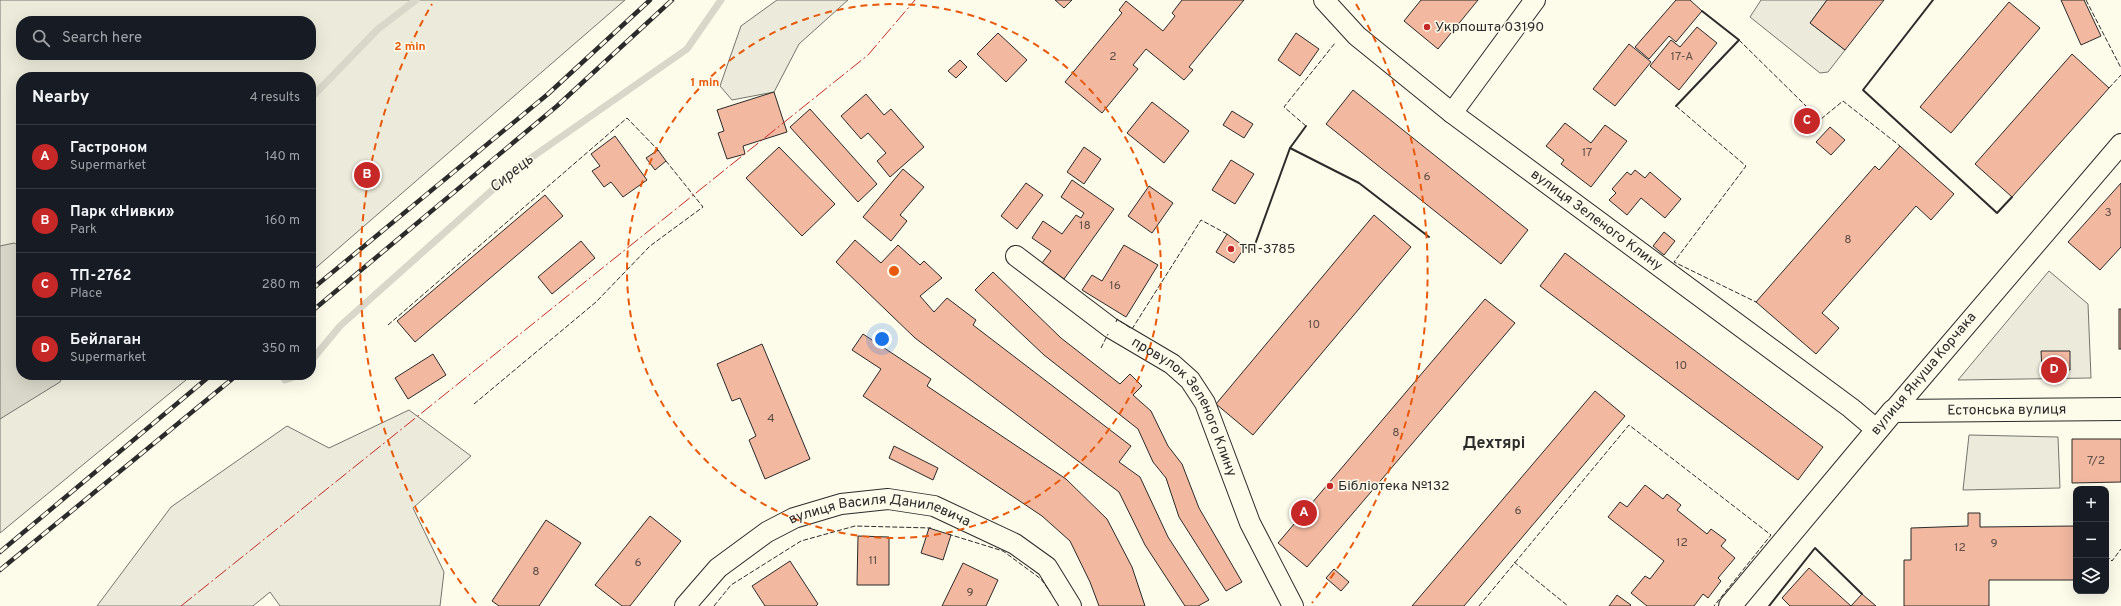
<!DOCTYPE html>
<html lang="en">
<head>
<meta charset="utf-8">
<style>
	:root { --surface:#171b24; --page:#20242c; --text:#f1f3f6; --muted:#9ea1a6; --line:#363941; --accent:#c62828 }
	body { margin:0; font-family:Overpass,sans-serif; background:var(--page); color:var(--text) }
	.controls { position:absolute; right:12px; bottom:12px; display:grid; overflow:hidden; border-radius:8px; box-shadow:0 4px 16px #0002 }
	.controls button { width:36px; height:36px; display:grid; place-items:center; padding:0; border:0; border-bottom:1px solid var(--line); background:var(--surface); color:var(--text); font:20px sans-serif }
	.you { position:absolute; left:882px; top:339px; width:14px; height:14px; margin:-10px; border:3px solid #fff; border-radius:50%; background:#1a73e8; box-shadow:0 0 0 6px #1a73e833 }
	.badge { display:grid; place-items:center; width:26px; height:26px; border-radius:50%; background:var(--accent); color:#fff; font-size:13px; font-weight:700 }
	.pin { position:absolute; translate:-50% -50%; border:2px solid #fff; box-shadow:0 1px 4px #0006 }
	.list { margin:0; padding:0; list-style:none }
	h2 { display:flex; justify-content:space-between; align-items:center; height:52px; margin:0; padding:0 16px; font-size:17px }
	h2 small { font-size:13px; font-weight:400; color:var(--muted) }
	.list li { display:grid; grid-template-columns:26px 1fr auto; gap:12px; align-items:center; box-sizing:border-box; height:64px; padding:0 16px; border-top:1px solid var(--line) }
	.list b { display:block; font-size:15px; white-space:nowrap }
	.list p { margin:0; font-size:13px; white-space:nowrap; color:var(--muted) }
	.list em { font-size:13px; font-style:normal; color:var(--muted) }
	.icon { flex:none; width:22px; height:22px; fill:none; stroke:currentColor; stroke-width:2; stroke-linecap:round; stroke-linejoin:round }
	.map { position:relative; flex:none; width:2121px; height:606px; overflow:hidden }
	.search { position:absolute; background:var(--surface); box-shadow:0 4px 16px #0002; left:16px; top:16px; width:300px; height:44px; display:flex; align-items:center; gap:10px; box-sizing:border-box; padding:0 14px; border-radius:16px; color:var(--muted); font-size:15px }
	.panel { position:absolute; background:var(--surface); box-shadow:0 4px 16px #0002; left:16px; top:72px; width:300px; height:308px; border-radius:16px }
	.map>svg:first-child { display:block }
	.green { fill:#ecebdb; stroke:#74746e; fill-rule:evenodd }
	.water { fill:#d8d7c9; stroke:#74746e }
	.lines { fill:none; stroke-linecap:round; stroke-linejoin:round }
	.stream { stroke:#d8d7c9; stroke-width:7 }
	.building { fill:#f2b8a0; stroke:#2b2b2b }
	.minor-casing { stroke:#2b2b2b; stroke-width:22 }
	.tertiary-casing { stroke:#2b2b2b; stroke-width:24 }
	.minor { stroke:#fdfbea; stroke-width:20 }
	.tertiary { stroke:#fdfbea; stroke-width:22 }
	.rail-casing { stroke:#2b2b2b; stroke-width:4.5 }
	.rail { stroke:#fdfbea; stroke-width:3; stroke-dasharray:9; stroke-linecap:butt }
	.fence { stroke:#2b2b2b; stroke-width:1; stroke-dasharray:5 2; stroke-linecap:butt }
	.wall { stroke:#2b2b2b; stroke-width:2 }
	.power { stroke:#c62828; stroke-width:1; stroke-dasharray:14 3 2 3; stroke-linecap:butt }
	.ring { fill:none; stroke:#e8590c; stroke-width:2; stroke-dasharray:7 5 }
	.poi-dot { fill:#c62828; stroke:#fdfbea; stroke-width:1.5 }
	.labels { text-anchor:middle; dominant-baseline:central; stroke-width:3; stroke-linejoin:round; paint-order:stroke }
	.number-label { font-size:12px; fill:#5d4e48 }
	.poi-label { font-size:14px; fill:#2b2b2b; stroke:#fdfbea; text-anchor:start }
	.street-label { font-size:14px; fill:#2b2b2b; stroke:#fdfbea }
	.water-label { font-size:15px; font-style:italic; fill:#2b2b2b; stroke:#fdfbea }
	.quarter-label { font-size:16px; font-weight:bold; fill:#2b2b2b; stroke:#fdfbea }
	.centre { fill:#e8590c; stroke:#fdfbea; stroke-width:2 }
	.ring-label { font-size:12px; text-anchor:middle; font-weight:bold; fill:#e8590c; stroke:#fdfbea; stroke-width:3; stroke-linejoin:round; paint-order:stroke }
</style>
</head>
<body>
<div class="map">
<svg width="2121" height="606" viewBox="0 0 2121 606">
	<rect width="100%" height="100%" fill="#fdfbea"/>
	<g class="green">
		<path d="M0,0H625L311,272V77H21V375H192L0,533ZM21,21H311V55H21Z"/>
		<path d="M777,0H848L799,44L774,92L732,100L720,86L741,26Z"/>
		<path d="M1761,0H1827L1810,23L1845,50L1828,72L1820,73L1750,17Z"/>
		<path d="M2049,271L2088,304L2091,378L1958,380Z"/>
		<path d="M409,410L471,456L413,508L444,572L440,606H280L270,592L253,606H97L171,507L287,426L329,448Z"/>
		<path d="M1969,435L2058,437L2060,488L1963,490Z"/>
	</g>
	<path class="water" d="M14,243L21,246V375H63L60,382L0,419V246Z"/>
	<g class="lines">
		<g class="stream">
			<path d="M311,98L378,29L416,0"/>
			<path d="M311,361L340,326L518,167L687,49L721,0"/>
			<path d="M281,375L285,380L300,375"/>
		</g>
	</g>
	<g class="building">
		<path d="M1055,0H1072L1064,8Z"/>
		<path d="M1182,0H1244L1189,67L1193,70L1184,80L1146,49L1133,65L1138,69L1102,113L1065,82L1122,13L1119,10L1126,1L1163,31L1175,16L1172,13Z"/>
		<path d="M1421,0H1478L1438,49L1404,21Z"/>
		<path d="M1676,0H1690L1702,11L1676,42L1669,36L1649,59L1635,47Z"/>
		<path d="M1827,0H1884L1845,50L1810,23Z"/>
		<path d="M2061,0H2084L2101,36L2081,45Z"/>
		<path d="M2009,2L2040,28L1951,133L1920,107Z"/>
		<path d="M1697,27L1717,43L1679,90L1650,66L1671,40L1680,47Z"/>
		<path d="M998,33L1027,60L1006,82L977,54Z"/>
		<path d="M1296,33L1319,49L1300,76L1278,60Z"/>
		<path d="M1629,44L1651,62L1615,106L1593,89Z"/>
		<path d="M2072,54L2109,88L2012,197L1975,164Z"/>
		<path d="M960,60L967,67L956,78L948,71Z"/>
		<path d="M1353,90L1528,230L1501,264L1326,124Z"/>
		<path d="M774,92L787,132L743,146L745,154L727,159L718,133L724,131L717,110Z"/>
		<path d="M866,94L884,115L891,109L924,147L890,177L877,161L886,153L868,133L861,139L841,116Z"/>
		<path d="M1152,102L1189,131L1164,163L1127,133Z"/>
		<path d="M1806,106L1821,119L1808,134L1793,122Z"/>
		<path d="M810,109L877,184L858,202L790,127Z"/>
		<path d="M1232,111L1253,124L1244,138L1223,125Z"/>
		<path d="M1565,123L1591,143L1605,125L1627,141L1591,187L1561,164L1564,160L1546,146Z"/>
		<path d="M1830,127L1845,140L1831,155L1816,142Z"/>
		<path d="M615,136L647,180L623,197L611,182L604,187L592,171L600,166L591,154Z"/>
		<path d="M1900,146L1954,194L1931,220L1916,206L1822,313L1839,328L1816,354L1756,302L1875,166L1879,170Z"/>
		<path d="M779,147L835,204L802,236L746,178Z"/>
		<path d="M1084,147L1101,159L1084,184L1067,172Z"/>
		<path d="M658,150L666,161L655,170L646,158Z"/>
		<path d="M1231,160L1254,174L1235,204L1212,190Z"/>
		<path d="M903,169L924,187L900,215L907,221L891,241L863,217Z"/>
		<path d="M1635,170L1645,178L1650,172L1681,199L1665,218L1641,198L1627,215L1609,200L1616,193L1612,189L1627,172L1631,175Z"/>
		<path d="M1072,180L1114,209L1064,279L1042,263L1051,251L1032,238L1043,221L1062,234L1076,215L1081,218L1084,213L1061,197Z"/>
		<path d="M1026,183L1043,195L1017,229L1001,216Z"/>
		<path d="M2121,183V247L2100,270L2068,242Z"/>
		<path d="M1149,186L1173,203L1152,233L1128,216Z"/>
		<path d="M545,195L563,216L415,342L397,321Z"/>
		<path d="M1374,215L1411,247L1253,435L1216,404Z"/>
		<path d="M1664,232L1675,241L1664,255L1653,246Z"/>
		<path d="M1227,234L1245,247L1234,263L1216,252Z"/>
		<path d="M855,240L881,263L898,245L920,265L924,261L942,278L920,296L934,312L947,298L976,320L973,325L1131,446L1119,462L1140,477L1168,537L1209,600L1198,606H1185L1145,545L1119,492L915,338L836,262Z"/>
		<path d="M581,241L595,258L552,294L538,277Z"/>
		<path d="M1124,245L1158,265L1126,317L1082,290L1092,275L1102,281Z"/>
		<path d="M1565,253L1823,447L1798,480L1540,286Z"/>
		<path d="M993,272L1061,338L1120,384L1130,374L1142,386L1133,395L1151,411L1168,446L1182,464L1199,508L1242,582L1226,591L1179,517L1166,478L1153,462L1138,429L1044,355L975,290Z"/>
		<path d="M1485,299L1515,323L1307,567L1278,543Z"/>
		<rect x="2119" y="309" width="2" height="40"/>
		<path d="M863,334L931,379L927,386L1066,479L1107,519L1132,567L1145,606H1099L1090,582L1070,541L1042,516L863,396L881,369L852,350Z"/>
		<path d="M762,344L810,459L765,479L749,440L756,436L740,398L732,401L717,364Z"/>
		<path d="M2041,351H2070V370H2042Z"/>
		<path d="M433,354L446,375L408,399L395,378Z"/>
		<path d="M1595,391L1625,416L1464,606H1412Z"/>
		<path d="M2072,439H2121V482L2072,483Z"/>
		<path d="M894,446L938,468L933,480L889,458Z"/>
		<path d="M1645,485L1663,499L1667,494L1681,505L1677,510L1707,534L1711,529L1726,540L1721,546L1735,558L1718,578L1721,581L1708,598L1703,594L1694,606H1647L1631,593L1645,576L1650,579L1664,561L1608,517L1620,502L1627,507Z"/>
		<path d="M1968,513H1980V527L2076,526V580H1989V606H1904V560H1911V528L1968,526Z"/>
		<path d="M650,516L681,541L630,606H622L595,585Z"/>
		<path d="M546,520L581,543L539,606H499L492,601Z"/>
		<path d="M929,528L951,535L943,560L921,553Z"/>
		<path d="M858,536L889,537V585H857Z"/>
		<path d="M790,561L818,604L816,606H765L752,586Z"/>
		<path d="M963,563L998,580L986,606H942Z"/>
		<path d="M1809,568L1851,606L1862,594L1876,606H1790L1782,598Z"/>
		<path d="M1334,569L1349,582L1341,591L1326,578Z"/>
		<path d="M1617,595L1631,605L1630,606H1609Z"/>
	</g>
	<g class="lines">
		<g class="minor-casing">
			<g id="minor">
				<path id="s1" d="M1324,0L1357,36L1452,113L1851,408L1877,430"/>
				<path d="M1452,113L1535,0"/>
				<path id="s2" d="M1016,256L1111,328L1172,364L1190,380L1205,403L1250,523L1293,606"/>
				<path d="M1893,411L2121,144"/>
				<path id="s3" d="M685,606L718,568L767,532L794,518L841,504L888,499L934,506L1015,544L1047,567L1071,606"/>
			</g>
		</g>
		<g class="tertiary-casing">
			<g id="tertiary">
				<path id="s4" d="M1730,606L1893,411L2121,409"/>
			</g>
		</g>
		<use href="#minor" class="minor"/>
		<use href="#tertiary" class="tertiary"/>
		<g class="rail-casing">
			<g id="rail">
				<path d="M311,290L548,94L650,0"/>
				<path d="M311,312L557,106L672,0"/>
				<path d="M0,552L211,375"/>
				<path d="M0,570L237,375"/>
			</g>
		</g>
		<use href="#rail" class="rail"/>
		<g class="fence">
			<path d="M2086,0L2121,68"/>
			<path d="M1739,40L1806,106"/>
			<path d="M2109,88L2121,75"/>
			<path d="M1676,106L1746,166L1674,262L1756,302"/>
			<path d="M1821,119L1843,101L1900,146"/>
			<path d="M1306,126L1284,107L1335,43"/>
			<path d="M1116,322L1117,319L1132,329L1201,220L1227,234"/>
			<path d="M388,325L627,118L658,150"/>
			<path d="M1101,348L1108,334"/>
			<path d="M474,404L596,302L650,246L703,207L666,161"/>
			<path d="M948,534L1003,551L1041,579L1051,593"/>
			<path d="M2106,555L2112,561L2121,549"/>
			<path d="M1514,562L1568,606"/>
			<path d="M714,606L731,585L801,541L855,526L931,528"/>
			<path d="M1479,606L1629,425L1771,535L1714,606"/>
		</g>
		<g class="wall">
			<path d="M1933,0L1863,90L1997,213L2012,197"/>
			<path d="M1676,106L1739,40L1702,11"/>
			<path d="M1306,126L1290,148L1359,183L1429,237"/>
			<path d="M1245,247L1253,250L1290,148"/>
			<path d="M1769,606L1815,548L1862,594"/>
		</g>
		<path class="power" d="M181,606L868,55L915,0"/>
	</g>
	<g class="ring">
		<circle cx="894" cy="271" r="267"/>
		<path d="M476 603A534 534 0 0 1 432 4M1356 4A534 534 0 0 1 1312 603"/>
	</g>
	<g class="poi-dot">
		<circle cx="1427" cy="27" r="4"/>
		<circle cx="1231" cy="249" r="4"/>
		<circle cx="1330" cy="486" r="4"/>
	</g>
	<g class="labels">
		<g class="number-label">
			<text x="1113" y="57">2</text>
			<text x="1682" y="57">17-А</text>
			<text x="1587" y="153">17</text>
			<text x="1427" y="177">6</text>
			<text x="2108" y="213">3</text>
			<text x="1085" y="226">18</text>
			<text x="1848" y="240">8</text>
			<text x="1115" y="286">16</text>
			<text x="1314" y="325">10</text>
			<text x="1681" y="366">10</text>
			<text x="771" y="419">4</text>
			<text x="1396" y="433">8</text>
			<text x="2096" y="461">7/2</text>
			<text x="1518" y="511">6</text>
			<text x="1682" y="543">12</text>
			<text x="1994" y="544">9</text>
			<text x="1960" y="548">12</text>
			<text x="873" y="561">11</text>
			<text x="638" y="563">6</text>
			<text x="536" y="572">8</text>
			<text x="970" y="593">9</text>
		</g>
		<g class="poi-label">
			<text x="1435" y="27">Укрпошта 03190</text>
			<text x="1239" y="249">ТП-3785</text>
			<text x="1338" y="486">Бібліотека №132</text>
		</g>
		<g class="street-label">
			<text stroke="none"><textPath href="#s1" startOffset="351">вулиця Зеленого Клину</textPath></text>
			<text transform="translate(1924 374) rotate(-50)">вулиця Януша Корчака</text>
			<text stroke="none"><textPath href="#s2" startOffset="232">провулок Зеленого Клину</textPath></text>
			<text stroke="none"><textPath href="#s4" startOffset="368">Естонська вулиця</textPath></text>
			<text stroke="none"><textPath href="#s3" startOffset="230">вулиця Василя Данилевича</textPath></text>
		</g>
		<g class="water-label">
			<text transform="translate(512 174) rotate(-39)">Сирець</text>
		</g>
		<g class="quarter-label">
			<text x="1494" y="444">Дехтярі</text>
		</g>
	</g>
	<circle cx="894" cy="271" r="6" class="centre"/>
	<g class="ring-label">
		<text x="410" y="50">2 min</text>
		<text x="705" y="86">1 min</text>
	</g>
</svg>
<div class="controls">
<button>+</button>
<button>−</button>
<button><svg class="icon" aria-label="layers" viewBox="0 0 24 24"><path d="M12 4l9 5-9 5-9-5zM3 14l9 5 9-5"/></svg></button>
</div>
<div class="you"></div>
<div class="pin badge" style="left:1304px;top:513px">A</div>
<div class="pin badge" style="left:367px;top:175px">B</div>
<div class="pin badge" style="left:1807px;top:121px">C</div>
<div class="pin badge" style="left:2054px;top:370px">D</div>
<div class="search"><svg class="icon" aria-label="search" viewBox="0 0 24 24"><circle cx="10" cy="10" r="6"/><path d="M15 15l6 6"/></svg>Search here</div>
<section class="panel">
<h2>Nearby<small>4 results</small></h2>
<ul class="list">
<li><span class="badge">A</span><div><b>Гастроном</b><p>Supermarket</p></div><em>140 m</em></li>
<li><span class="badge">B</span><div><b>Парк «Нивки»</b><p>Park</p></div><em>160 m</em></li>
<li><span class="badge">C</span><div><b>ТП-2762</b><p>Place</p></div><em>280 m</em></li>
<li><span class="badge">D</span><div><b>Бейлаган</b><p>Supermarket</p></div><em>350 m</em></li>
</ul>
</section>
</div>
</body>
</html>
